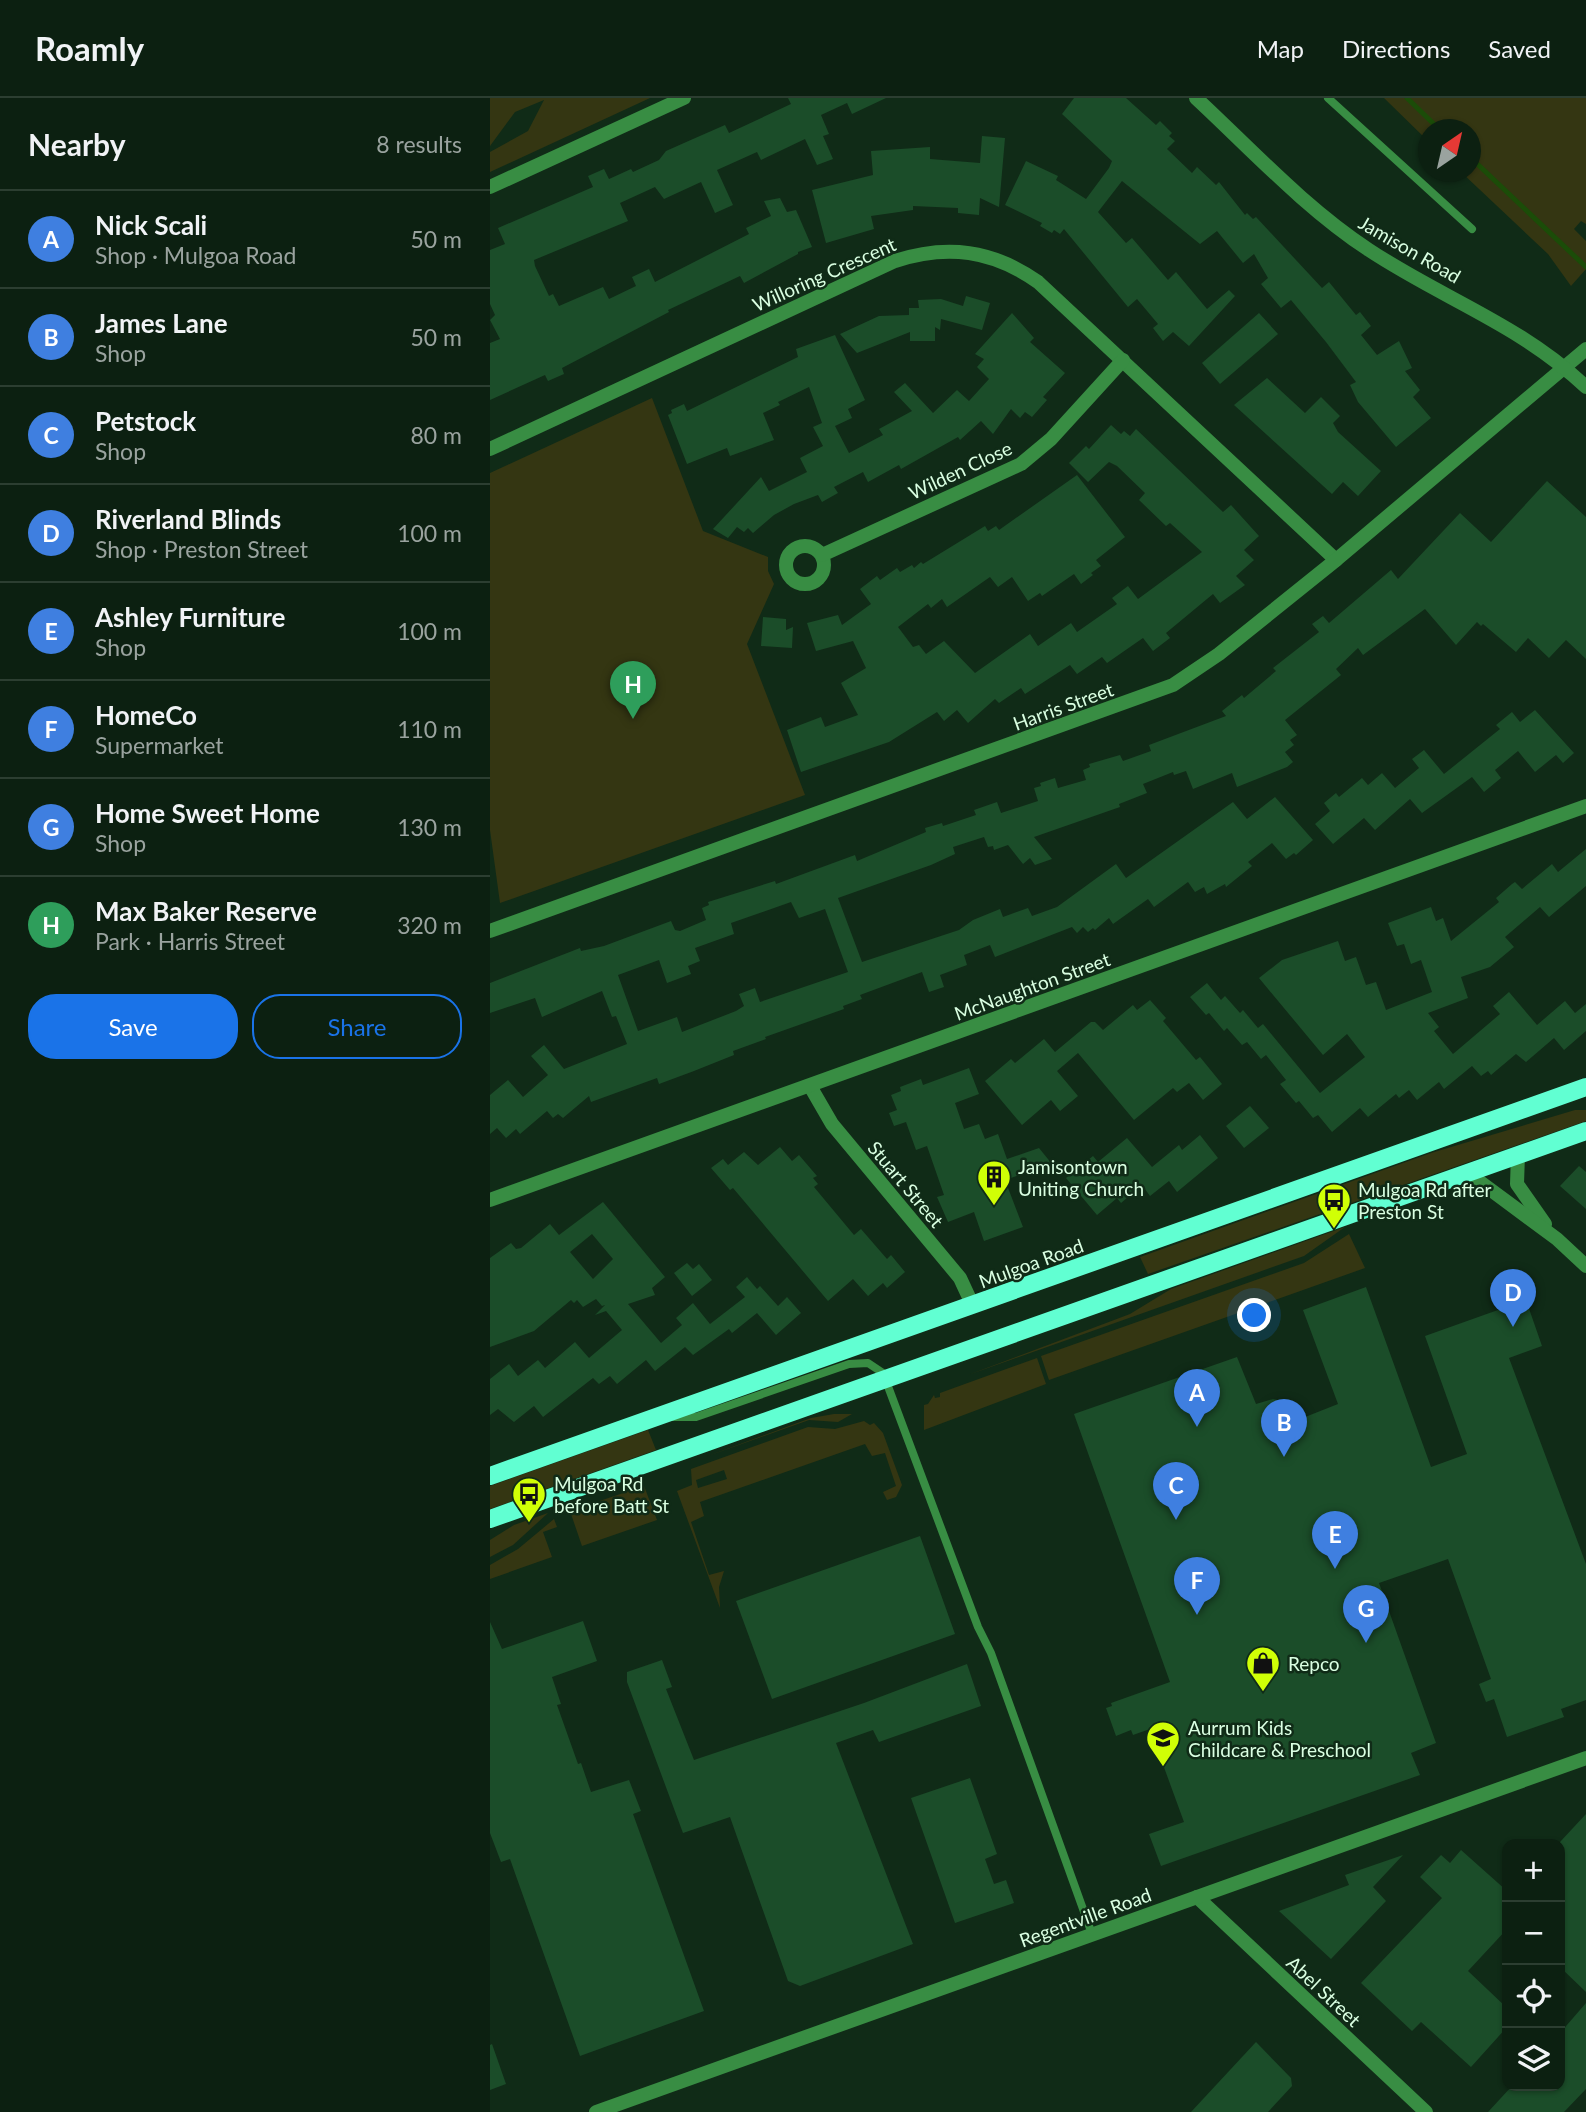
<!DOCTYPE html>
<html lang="en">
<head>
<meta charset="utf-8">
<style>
	:root { --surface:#0c2011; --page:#15281a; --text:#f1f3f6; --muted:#9aa39f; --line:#2c3e31; --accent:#1a73e8 }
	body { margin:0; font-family:Lato,sans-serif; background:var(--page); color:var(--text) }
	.controls { position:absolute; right:21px; bottom:21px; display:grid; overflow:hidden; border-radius:14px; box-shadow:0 2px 5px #0004 }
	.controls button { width:63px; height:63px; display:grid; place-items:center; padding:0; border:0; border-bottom:2px solid var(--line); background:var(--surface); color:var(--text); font:35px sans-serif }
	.compass { position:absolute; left:928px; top:21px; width:63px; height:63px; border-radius:50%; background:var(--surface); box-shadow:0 2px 5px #0004; rotate:34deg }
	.you { position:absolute; left:765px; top:1218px; width:24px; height:24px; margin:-18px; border:5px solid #fff; border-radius:50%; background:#1a73e8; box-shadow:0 0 0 10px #1a73e833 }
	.badge { display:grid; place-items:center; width:46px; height:46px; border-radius:50%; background:var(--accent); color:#fff; font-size:23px; font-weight:700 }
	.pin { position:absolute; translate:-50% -58px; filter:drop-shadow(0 2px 4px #0008) }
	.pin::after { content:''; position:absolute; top:37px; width:24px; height:21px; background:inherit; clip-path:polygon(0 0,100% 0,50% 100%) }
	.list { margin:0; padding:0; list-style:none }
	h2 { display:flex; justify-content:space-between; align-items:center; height:91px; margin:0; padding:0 28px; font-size:30px }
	h2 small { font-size:23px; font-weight:400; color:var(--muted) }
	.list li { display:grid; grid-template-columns:46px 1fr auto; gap:21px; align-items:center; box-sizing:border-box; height:98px; padding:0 28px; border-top:2px solid var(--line) }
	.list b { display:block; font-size:26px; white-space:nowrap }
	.list p { margin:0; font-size:23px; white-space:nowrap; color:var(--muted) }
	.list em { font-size:23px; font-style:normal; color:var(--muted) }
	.actions { display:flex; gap:14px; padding:21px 28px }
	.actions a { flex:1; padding:16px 0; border:2px solid var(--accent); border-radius:28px; text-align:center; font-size:24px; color:var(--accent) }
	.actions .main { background:var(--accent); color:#fff }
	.icon { flex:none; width:38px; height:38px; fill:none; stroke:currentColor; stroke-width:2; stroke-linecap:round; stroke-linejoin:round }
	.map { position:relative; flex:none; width:1096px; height:2014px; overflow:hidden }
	header { display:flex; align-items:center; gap:42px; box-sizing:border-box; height:98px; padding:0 35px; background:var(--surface); border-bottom:2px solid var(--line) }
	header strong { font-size:33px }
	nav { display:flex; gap:38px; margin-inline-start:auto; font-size:24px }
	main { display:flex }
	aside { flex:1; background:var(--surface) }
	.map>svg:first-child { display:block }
	.green { fill:#343612; fill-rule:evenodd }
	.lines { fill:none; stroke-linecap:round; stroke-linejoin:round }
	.stream { stroke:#1b4c08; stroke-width:5 }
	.building { fill:#1b4d29; fill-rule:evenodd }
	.service { stroke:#388d43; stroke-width:8 }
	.minor { stroke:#388d43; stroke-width:14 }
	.tertiary { stroke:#388d43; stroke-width:14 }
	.primary { stroke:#61ffd2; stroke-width:18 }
	.labels { text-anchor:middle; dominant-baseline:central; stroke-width:5; stroke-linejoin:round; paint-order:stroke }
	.street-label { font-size:19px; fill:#daffe2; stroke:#102b17 }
	.poi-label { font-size:19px; fill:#daffe2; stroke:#102b17; text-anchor:start }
</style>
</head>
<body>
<header>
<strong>Roamly</strong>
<nav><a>Map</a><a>Directions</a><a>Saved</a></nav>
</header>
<main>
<aside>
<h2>Nearby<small>8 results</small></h2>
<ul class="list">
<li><span class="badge" style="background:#3f7fe0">A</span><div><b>Nick Scali</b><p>Shop · Mulgoa Road</p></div><em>50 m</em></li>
<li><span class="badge" style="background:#3f7fe0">B</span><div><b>James Lane</b><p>Shop</p></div><em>50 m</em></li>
<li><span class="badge" style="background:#3f7fe0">C</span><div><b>Petstock</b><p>Shop</p></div><em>80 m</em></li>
<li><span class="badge" style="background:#3f7fe0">D</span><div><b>Riverland Blinds</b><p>Shop · Preston Street</p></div><em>100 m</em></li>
<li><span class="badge" style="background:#3f7fe0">E</span><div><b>Ashley Furniture</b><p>Shop</p></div><em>100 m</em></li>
<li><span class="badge" style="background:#3f7fe0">F</span><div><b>HomeCo</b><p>Supermarket</p></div><em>110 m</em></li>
<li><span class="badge" style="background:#3f7fe0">G</span><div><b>Home Sweet Home</b><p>Shop</p></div><em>130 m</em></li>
<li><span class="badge" style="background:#2e9e5b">H</span><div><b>Max Baker Reserve</b><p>Park · Harris Street</p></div><em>320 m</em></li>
</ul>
<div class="actions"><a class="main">Save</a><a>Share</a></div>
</aside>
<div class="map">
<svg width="1096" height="2014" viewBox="0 0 1096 2014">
	<rect width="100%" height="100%" fill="#102b17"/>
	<g class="green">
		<path d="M0,0H160L0,74V54L38,33L54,2L25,14L0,48Z"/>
		<path d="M894,0H1096V126L1091,123L1084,131L1096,143V171L1081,188L1058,156L971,74H981V32H939L938,43Z"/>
		<path d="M162,300L213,433L278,459V473L284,486L257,546L315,697L10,805L0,732V375Z"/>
		<path d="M1085,1012H1096V1023L658,1176L650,1159L941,1055Z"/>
		<path d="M855,1129L814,1158L478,1277L640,1216L681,1191Z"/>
		<path d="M859,1136L875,1170L559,1282L551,1258L814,1165Z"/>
		<path d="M547,1260L556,1286L434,1332V1307L438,1306L444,1297L445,1300L450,1299V1295Z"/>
		<path d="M344,1316H362L348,1324L319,1322L215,1359L321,1320Z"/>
		<path d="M374,1323L380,1327L384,1325L393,1335L412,1387L406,1399L397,1402L393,1394L406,1388L395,1355L382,1358L375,1346L210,1404L214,1418L201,1424L219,1477L234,1473L229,1489L230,1510L187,1393L202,1387L201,1371L318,1329L345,1331ZM234,1372L237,1381L208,1390L206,1382Z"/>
		<path d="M158,1332L166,1352L0,1411V1388Z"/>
		<path d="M154,1388L167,1422L92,1448L80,1413Z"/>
		<path d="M58,1415L23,1447L0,1459V1442L24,1427Z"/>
		<path d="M64,1421L67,1429L53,1434L62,1459L0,1481V1467L28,1451Z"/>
	</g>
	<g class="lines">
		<g class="stream">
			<path d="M917,0L950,32"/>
			<path d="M981,60L1096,169"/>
		</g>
	</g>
	<g class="building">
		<path d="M298,0H396L362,16L357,5L331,17L339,36L333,38L343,61L327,67L315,41L271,62L267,54L227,72L243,107L225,115L211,84L174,101L165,89L130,105L138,123L44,162L45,168L59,198L63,196L69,208L113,189L119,201L146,188L142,179L159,171L165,184L259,136L256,130L281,118L274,103L290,100L297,114L306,112L322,149L308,154V156L254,185L250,178L178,212L179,214L72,270L74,276L58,283L55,277L0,302V245L10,241L0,222L5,217L0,206V152L15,146L8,130L103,89L98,78L114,71L119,81L141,71L143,74L169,62L176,53L203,41L235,27L239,35L301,6Z"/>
		<path d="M584,0H636L666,27L670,23L682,35L679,38L685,43L677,51L702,75L707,69L726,87L729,84L755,117L757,115L763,121L766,119L832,190L839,184L866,217L870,214L881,228L871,237L887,257L909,243L922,270L915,273L930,292L923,299L941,320L906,349L868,304L860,287L866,284L836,244L801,202L791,210L771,186L778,180L764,156L753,165L727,133L710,146L632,83L608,114L636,145L642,140L678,182L686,174L717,211L739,192L745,198L699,248L683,234L673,243L663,230L668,226L647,201L638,209L574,131L570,136L564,132L562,135L550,128L552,125L515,107L536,63L568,78L566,82L596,101L619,70L622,63L572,16Z"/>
		<path d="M492,38L515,40L509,109L490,100L489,117L468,115V110L423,108V112L381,118L384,131L336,145L322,92L383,77L381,53L440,49V61L490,65Z"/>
		<path d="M476,198L500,205L492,232L451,221L450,232L445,229V243H420V234L367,255L350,236L389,218L419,217V210H429L428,202L451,201L473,208Z"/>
		<path d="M522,215L544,240L540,244L575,275L553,299L557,302L542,319L535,314L530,320L521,311L503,336L491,323L470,342L468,339L411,371L409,367L378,384L373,374L344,389L348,395L332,404L328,397L304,406L284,417L263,435L258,430L254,434L247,429L238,440L223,431L271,379L279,393L317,374L310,360L333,348L323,329L332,325L319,289L288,304L290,307L273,315L284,342L240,358L237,350L197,366L178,317L182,315L181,312L194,306L197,313L308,259L306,251L345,237L375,302L358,311L362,320L345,328L359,355L393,337L389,331L422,313L404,294L415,285L443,315L467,292L479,303L499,281L487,269L494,261L485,256Z"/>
		<path d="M769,215L788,236L730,286L712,265Z"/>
		<path d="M777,280L815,315L831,299L850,318L843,325L848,334L891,373L868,398L853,384L842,396L744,307Z"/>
		<path d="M621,327L631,336L634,333L640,338L646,331L733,414L741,407L769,438L754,452L764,462L746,478L755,487L730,505L723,496L676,535L680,540L663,553L653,540L617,565L612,559L587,576L580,567L535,596L531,590L509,605L505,601L478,625L467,612L454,623L447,614L399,644L311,674L297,632L331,619L335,629L368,617L351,585L376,570L363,543L326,553L317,525L348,517L352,527L381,506L370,491L387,478L390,482L407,470L410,474L422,467L424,470L431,464L433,466L495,428L498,433L506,428L509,432L587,377L635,439L606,462L611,468L601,475L603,477L591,486L584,476L552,498L550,495L538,503L522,479L508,489L500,479L457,509L452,501L441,510L438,506L408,529L423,549L429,547L436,556L454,543L485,575L540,536L548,548L581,525L587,534L627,506L622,500L638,488L648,501L712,454L680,425L676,428L649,402L655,395L627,368L619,364L598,384L579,365L596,348L599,351Z"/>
		<path d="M1057,383L1096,419V561L1076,542L1059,560L1038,540L1026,554L993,526L991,528L987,524L966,547L935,511L873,557L868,550L846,571L851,577L795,622L807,637L800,642L804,647L795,654L803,664L797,669L747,689L742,675L703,691L696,673L684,677L683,674L653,686L657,695L629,706L630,709L544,739L562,761L545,767L540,760L533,766L518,747L504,752L503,748L498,749L494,739L463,749L465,756L441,767L348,800L372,864L469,832L483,822L510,811L513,819L538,810L542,818L567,809L626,766L636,780L743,704L757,721L785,699L823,742L806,757L804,755L796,761L782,745L758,764L762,768L736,789L735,786L717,796L714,789L705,794L698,784L664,809L658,801L623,826L619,820L605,832L603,830L598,834L593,829L587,835L582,829L505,859L500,847L474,857L477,867L450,877L454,889L439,894L432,874L370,897L372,901L353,908L354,911L275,939L276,941L243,953L244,957L204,973L169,986L167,980L101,1004L99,998L73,1020L68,1016L63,1020L57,1013L30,1036L26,1031L16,1040L7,1030L0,1036V997L18,982L33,999L58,977L41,958L54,947L74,971L137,946L126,918L122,919L112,893L52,919L45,900L0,915V885L90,850L91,853L114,848L181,823L185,832L190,833L216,822L212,810L219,807L218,804L285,783L286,786L365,757L367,763L436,734L435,730L452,725L453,728L486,717L484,712L507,704L511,715L548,703L544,690L551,688L550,685L565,680L568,690L596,682L593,672L600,669L599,666L630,657L633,663L661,653L659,647L736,618L732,613L752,597L754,600L786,573L783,570L829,534L822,526L833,518L839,525L901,472L908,481L970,415L1001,444ZM301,804L309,820L335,811L358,874L270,904L265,890L249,896L254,908L246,913L192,934L187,919L148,933L128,877L169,862L177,885L201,876L198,868L210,863L205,850L244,836L241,825Z"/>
		<path d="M273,519L296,521V532L303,529L302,550L271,548Z"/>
		<path d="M1045,612L1084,655L1073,665L1066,657L1045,674L1028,653L1005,672L1011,680L994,694L982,679L932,715L920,701L885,732L874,720L843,746L825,726L840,713L834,705L846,695L849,699L872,680L878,687L892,675L905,690L929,670L922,661L934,652L954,676L1010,631L1006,627L1022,614L1030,624Z"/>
		<path d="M1096,751V788L1059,819L1050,809L1015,839L1024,849L1000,869L971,879L978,900L938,915L949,929L944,933L963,956L1010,916L1003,908L1019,894L1047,927L1075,903L1085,915L1096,906V933L1074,952L1064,940L1036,964L1026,956L1001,977L998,973L991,978L982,968L954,991L949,984L927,1002L919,992L909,1000L906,996L878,1019L870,1010L842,1034L828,1017L823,1020L809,1003L806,1005L790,986L796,982L776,957L771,961L757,944L752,947L737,930L734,933L719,915L716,917L700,899L717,885L731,902L735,898L750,915L753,912L768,930L773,926L830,995L875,959L857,936L833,957L769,880L792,862L848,843L855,863L866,859L876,887L886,884L896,912L942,894L931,862L921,866L914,846L907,848L898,825L941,809L946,823L953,820L961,843L1009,804L1006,800L1022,786L1025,784L1032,791L1062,766L1068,774Z"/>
		<path d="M660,902L676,920L673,923L706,962L710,959L732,986L713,1002L699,985L687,994L683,990L644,1022L588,955L567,973L588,998L570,1013L561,1002L532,1027L495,983L521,961L525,965L554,941L565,954L601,924H605L613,932L643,907L647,912Z"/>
		<path d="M479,970L489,996L465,1005L474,1031L489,1026L495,1041L508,1036L517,1061L549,1050L562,1066L515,1082L533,1129L494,1143L484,1114L458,1124L447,1099L454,1097L437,1048L426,1052L416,1024L404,1028L399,1015L407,1012L401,997L411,993L410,989L431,981L433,987Z"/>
		<path d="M760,1008L779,1030L754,1050L736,1028Z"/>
		<path d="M710,1037L728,1060L687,1094L679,1083L660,1098L652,1087L631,1105L627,1100L607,1117L576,1080L603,1058L608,1064L637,1040L662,1069L689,1047L692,1052Z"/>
		<path d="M290,1049L302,1063L309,1057L327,1078L323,1080L328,1086L324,1089L364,1137L371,1131L397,1161L401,1157L415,1174L397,1190L393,1185L378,1198L363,1181L338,1203L243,1090L240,1092L221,1070L233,1061L238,1067L254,1054L268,1067Z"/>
		<path d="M1089,1068L1096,1074V1111L1070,1088Z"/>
		<path d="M113,1104L175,1179L162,1190L165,1197L138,1206L171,1245L192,1227L186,1220L203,1205L220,1226L255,1199L246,1189L257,1179L267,1191L270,1188L288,1208L297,1199L311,1215L286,1237L267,1215L242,1235L239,1231L203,1257L195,1249L165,1273L156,1262L127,1286L120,1278L109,1286L103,1280L53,1319L44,1308L24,1324L8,1311L0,1317V1281L19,1266L28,1278L48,1262L55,1270L85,1244L99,1260L132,1232L116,1213L105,1217L115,1207L112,1208L106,1201L93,1209L87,1202L84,1205L81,1202L44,1233L0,1249V1160L21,1145L26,1151L31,1150L60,1126L69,1137ZM102,1136L123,1161L103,1181L80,1154Z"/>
		<path d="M197,1165L203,1171L209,1166L222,1182L202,1198L184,1175Z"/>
		<path d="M876,1189L941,1369L977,1356L935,1238L1036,1202L1052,1248L1019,1260L1096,1466V1602L1071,1611L1074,1619L1017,1639L1004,1601L996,1604L989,1586L1001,1581L958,1461L889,1485L946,1645L921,1655L930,1677L671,1768L659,1736L694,1724L660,1631L643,1637L641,1632L626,1638L616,1610L622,1608L621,1605L680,1584L584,1316L747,1259L766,1306L783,1301L792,1303L797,1309L800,1325L848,1306L813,1212Z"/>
		<path d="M430,1438L465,1536L282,1601L246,1503Z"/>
		<path d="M93,1523L107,1563L62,1579L71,1606L67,1607L88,1666L91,1665L101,1694L139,1682L151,1713L143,1716L214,1913L90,1958L20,1761L11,1764L0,1735V1524L12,1551Z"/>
		<path d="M172,1562L182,1589L176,1591L204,1662L374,1605L477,1566L491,1608L389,1644L383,1632L346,1645L423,1846L310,1888L298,1883L240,1719L193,1735L137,1584V1574Z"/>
		<path d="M480,1680L507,1756L495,1761L504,1786L516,1782L524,1805L465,1825L421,1700Z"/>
		<path d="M1096,1716V1894L1070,1869V1744Z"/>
		<path d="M971,1752L1017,1793V1831L978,1873L1017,1910V1929L981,1969L931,1924L922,1933L871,1885L952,1800L930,1779L951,1757L960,1765Z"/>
		<path d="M913,1757L883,1789L896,1803L841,1861L789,1813L859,1787L855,1777Z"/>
		<path d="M1096,1905V1991L1074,2014H998L1022,1988H1070V1935Z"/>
		<path d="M766,1944L801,1980L802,1988L778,2014H701Z"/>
		<path d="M2,1946L16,1986L0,1992V1947Z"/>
	</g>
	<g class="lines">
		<g class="service">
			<path d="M838,0L982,131"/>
			<path d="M182,1319H206L359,1266L378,1265L393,1275L488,1529L501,1555L602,1836"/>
		</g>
		<g class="minor">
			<path d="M0,89L194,0"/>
			<path d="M0,351L405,163C457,146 503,152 548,184L846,462"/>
			<circle cx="315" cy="467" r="19"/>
			<path d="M332,457L531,366L561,341L633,262"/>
			<path d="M0,833L683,587L729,556L846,462L1096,251"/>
			<path d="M320,988L342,1026L470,1180L483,1208"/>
			<path d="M1028,1056L1027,1086L1055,1126"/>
			<path d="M978,1075L1067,1141L1096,1168"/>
			<path d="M0,1102L1096,708"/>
			<path d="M707,1799L936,2014"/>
			<path d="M106,2014L1096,1660"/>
		</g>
		<path class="tertiary" d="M706,0C762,52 815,110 879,152C953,201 1031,227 1096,289"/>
		<g class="primary">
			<path d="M0,1378L1096,989"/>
			<path d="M0,1421L1096,1033"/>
		</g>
	</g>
	<defs>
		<g id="building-pin" transform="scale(1.75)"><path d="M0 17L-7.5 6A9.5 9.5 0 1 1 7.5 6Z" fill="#d0ff06" stroke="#102b17"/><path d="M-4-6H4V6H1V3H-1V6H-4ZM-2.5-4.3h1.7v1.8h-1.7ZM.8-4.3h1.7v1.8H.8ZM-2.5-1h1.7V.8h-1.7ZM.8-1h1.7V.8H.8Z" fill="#111"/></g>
		<g id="bus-pin" transform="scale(1.75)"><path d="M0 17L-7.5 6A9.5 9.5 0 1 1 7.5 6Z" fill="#d0ff06" stroke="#102b17"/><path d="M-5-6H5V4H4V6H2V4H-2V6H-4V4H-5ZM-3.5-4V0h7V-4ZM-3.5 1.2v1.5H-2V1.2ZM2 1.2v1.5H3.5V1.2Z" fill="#111"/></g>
		<g id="shop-pin" transform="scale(1.75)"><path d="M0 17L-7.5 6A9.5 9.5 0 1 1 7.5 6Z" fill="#d0ff06" stroke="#102b17"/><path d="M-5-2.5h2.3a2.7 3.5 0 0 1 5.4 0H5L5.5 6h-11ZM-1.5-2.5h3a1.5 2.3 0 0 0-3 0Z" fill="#111"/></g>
		<g id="school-pin" transform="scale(1.75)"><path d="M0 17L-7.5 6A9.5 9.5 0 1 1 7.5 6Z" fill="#d0ff06" stroke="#102b17"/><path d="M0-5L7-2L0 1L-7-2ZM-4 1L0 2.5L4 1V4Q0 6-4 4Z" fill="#111"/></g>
	</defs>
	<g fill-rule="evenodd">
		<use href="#building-pin" x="504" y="1079"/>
		<use href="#bus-pin" x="844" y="1102"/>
		<use href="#bus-pin" x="39" y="1396"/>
		<use href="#shop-pin" x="773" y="1565"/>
		<use href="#school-pin" x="673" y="1640"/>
	</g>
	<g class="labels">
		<g class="street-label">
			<text transform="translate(920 151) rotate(30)">Jamison Road</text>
			<text transform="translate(334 176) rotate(-24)">Willoring Crescent</text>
			<text transform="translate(470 372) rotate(-25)">Wilden Close</text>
			<text transform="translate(573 608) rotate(-20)">Harris Street</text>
			<text transform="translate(542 888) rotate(-20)">McNaughton Street</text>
			<text transform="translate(416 1086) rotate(50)">Stuart Street</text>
			<text transform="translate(541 1165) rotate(-20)">Mulgoa Road</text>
			<text transform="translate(595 1819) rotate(-20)">Regentville Road</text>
			<text transform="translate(834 1893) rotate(43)">Abel Street</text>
		</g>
		<g class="poi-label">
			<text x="528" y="1068">Jamisontown<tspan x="528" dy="22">Uniting Church</tspan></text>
			<text x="868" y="1091">Mulgoa Rd after<tspan x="868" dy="22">Preston St</tspan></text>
			<text x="64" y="1385">Mulgoa Rd<tspan x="64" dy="22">before Batt St</tspan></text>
			<text x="798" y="1565">Repco</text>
			<text x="698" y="1629">Aurrum Kids<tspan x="698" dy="22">Childcare &amp; Preschool</tspan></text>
		</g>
	</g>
</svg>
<div class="controls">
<button>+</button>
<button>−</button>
<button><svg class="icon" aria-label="locate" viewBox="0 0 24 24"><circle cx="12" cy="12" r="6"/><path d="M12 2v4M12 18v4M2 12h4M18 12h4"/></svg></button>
<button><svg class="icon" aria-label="layers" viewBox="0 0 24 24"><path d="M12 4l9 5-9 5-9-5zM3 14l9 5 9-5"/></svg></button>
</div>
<svg class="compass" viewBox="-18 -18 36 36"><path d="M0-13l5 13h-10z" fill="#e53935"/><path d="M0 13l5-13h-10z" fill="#9aa39f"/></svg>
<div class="you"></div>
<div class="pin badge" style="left:707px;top:1329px;background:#3f7fe0">A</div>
<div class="pin badge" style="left:794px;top:1359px;background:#3f7fe0">B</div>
<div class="pin badge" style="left:686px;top:1422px;background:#3f7fe0">C</div>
<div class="pin badge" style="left:1023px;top:1229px;background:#3f7fe0">D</div>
<div class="pin badge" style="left:845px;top:1471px;background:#3f7fe0">E</div>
<div class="pin badge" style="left:707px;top:1517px;background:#3f7fe0">F</div>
<div class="pin badge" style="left:876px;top:1545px;background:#3f7fe0">G</div>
<div class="pin badge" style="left:143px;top:621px;background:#2e9e5b">H</div>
</div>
</main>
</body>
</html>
